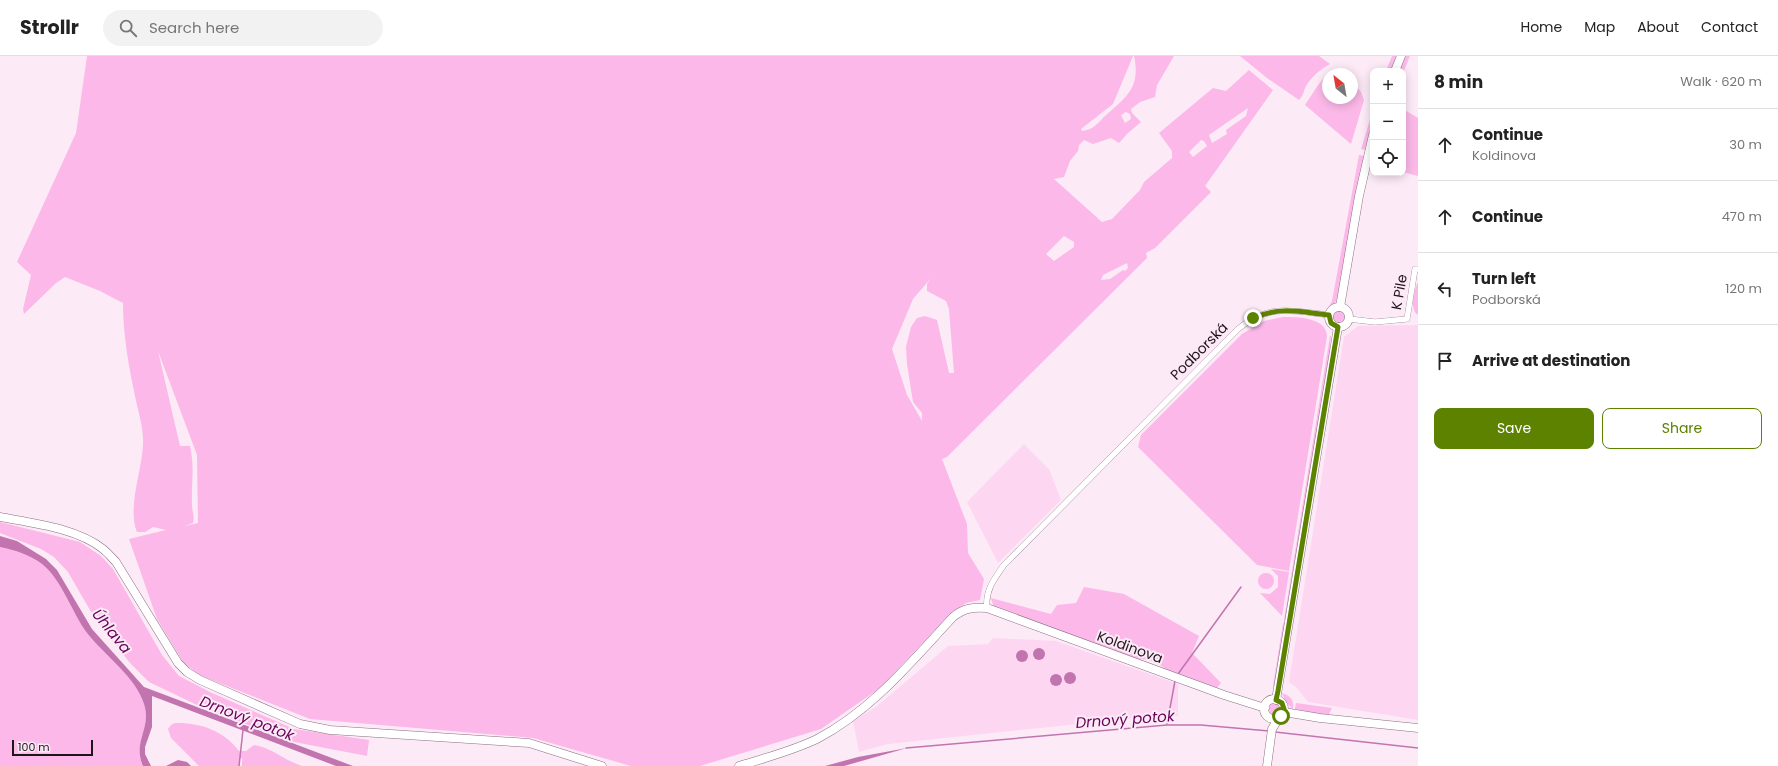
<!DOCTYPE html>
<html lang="en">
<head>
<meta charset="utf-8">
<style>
	:root { --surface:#fff; --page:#f2f2f2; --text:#222; --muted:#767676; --line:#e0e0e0; --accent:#5d8200 }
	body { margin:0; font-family:Poppins,sans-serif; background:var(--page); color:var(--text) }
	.controls { position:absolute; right:12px; top:12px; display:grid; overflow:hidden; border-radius:8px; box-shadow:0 2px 10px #0003 }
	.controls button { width:36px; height:36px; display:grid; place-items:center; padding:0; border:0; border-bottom:1px solid var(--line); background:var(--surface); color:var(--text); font:20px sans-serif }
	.compass { position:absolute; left:1322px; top:12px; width:36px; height:36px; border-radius:50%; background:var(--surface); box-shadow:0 2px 10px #0003; rotate:329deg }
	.scale { position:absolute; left:12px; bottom:10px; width:81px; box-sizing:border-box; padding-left:4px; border:2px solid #1e141b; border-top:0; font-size:11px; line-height:14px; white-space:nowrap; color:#1e141b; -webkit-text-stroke:3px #fdeaf7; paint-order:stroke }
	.stop { position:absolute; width:12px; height:12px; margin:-9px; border:3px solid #5d8200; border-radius:50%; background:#fff }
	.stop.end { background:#5d8200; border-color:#fff; box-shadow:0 1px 4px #0008 }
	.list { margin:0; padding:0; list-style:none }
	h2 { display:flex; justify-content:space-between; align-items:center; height:52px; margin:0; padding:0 16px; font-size:17px }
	h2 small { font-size:13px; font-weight:400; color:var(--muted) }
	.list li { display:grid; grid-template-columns:26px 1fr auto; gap:12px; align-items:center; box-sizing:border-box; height:72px; padding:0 16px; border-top:1px solid var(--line) }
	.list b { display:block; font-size:15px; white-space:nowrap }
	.list p { margin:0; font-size:13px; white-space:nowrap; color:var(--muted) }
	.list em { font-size:13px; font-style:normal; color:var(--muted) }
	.actions { display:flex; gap:8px; padding:12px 16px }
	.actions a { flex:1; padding:9px 0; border:1px solid var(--accent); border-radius:8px; text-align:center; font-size:14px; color:var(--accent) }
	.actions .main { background:var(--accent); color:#fff }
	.icon { flex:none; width:22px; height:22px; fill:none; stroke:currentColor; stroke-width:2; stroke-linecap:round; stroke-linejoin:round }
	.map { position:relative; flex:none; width:1418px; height:710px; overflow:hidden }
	header { display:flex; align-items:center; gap:24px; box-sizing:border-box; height:56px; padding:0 20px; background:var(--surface); border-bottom:1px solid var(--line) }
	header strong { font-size:19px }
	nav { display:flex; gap:22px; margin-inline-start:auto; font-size:14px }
	.search { width:280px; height:36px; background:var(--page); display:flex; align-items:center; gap:10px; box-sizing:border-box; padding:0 14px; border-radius:22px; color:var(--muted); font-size:15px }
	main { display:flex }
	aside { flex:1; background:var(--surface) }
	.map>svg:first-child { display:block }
	.built { fill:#fdd7f2 }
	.green { fill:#fbb8e8; fill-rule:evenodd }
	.water { fill:#c274af }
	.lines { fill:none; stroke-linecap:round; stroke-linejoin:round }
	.stream { stroke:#c274af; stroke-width:1.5 }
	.street-casing { stroke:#8a6f82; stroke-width:6 }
	.secondary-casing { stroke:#8a6f82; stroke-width:9 }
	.street { stroke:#fff; stroke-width:5.5 }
	.secondary { stroke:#fff; stroke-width:8 }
	.route { stroke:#5d8200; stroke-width:5 }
	.labels { text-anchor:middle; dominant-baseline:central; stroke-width:4; stroke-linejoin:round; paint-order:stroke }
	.street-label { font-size:14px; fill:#1e141b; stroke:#fdeaf7 }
	.water-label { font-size:15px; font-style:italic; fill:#680258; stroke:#fdeaf7 }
</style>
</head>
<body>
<header>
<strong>Strollr</strong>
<div class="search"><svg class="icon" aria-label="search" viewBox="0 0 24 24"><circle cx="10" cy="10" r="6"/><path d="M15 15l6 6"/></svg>Search here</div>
<nav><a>Home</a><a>Map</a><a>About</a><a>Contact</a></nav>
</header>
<main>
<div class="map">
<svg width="1418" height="710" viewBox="0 0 1418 710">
	<rect width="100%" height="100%" fill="#fdeaf7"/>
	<g class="built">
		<path d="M1418,269V664L1308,646L1296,631L1289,626L1344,281L1358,270Z"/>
		<path d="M1024,388L1049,413L1061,444L998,507L967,446Z"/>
		<path d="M993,582L1056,585L1178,628V660L1145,661L888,688L859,696L853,665L876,651L948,590L988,588Z"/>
	</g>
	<g class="green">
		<path d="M87,0H1133L1113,48L1081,73L1082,75C1093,74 1098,67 1105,60C1126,41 1141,32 1134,0H1174L1157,29L1155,41L1140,46L1131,53L1132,57L1141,66L1128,77L1119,87L1111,82L1093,88L1084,84L1079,89L1078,95L1070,105L1064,121L1054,123L1102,166L1112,163L1140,134L1144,126L1172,102V95L1159,77L1213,32L1226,35L1249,14L1273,34L1205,130L1211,136L1155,192L1146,197L1147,202L947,401L942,403L967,468L968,497L984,523L980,544L966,547L951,557L880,632L821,673L700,710H631L533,682L310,663L199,619L183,606L157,563L129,483L166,474L153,471L145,476H137C127,452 142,414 143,389C144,371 137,352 134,335C128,307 123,276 123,247L100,235L65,221L56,227L24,258L23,253L31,219L17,206L76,77ZM1248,52L1246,60L1226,74L1227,78L1212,87L1209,79ZM1126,56L1130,58L1131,63L1125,67L1121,59ZM1201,84L1204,85L1207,90L1193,101L1189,96ZM1064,180L1074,186V191L1054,205L1046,198ZM1127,207L1128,212L1125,215L1123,214L1110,223L1101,224L1103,219ZM931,222L927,228V235L946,245L949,253L954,317H949L937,264L925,260L917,262L911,271L906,291L907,308L913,346L922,357V365L907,339L892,293L913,243ZM158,295L197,399L198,467L185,470L193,467C195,460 192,456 192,449C191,427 195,413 190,390H180Z"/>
		<path d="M1240,0H1319L1330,8C1321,13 1311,21 1306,30C1303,36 1304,39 1299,44L1267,22Z"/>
		<path d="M1392,0H1397L1391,15H1386Z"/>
		<path d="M1405,0H1410L1403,17V15H1399Z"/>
		<path d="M1333,13L1339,14L1345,18H1328V42H1352V25L1361,36L1364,44L1351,88L1305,49C1314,36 1321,22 1333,13Z"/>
		<path d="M1403,53L1418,62V120L1403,116Z"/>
		<path d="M1373,54V67L1365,94L1361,93Z"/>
		<path d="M1359,99L1364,100L1339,238L1335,247L1328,252L1332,245Z"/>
		<path d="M1418,226V259C1409,254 1414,234 1418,226Z"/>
		<circle cx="1339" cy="261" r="6"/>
		<path d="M1283,261C1297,261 1326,261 1327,280L1289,515L1257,509L1138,391L1141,379L1242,278L1264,265Z"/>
		<path d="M1330,280H1331L1329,301L1286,565L1284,564Z"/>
		<path d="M0,466L80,486L101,500L113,513L162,599L179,620L212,637L294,673L369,684L367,700L289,685L197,649L149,626L130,607L94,561L68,516L54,501L41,493L0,477Z"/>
		<path d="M0,491C15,494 30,499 42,508C62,524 72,557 87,577C105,600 135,620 144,648C152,673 132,685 143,710H0Z"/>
		<path d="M1271,513L1289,516L1282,560L1260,537L1270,538L1278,531V520Z"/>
		<circle cx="1266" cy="525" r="8"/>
		<path d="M1084,531L1124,538L1199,580L1192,597L1221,627L1216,633L1168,615C1160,608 1148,601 1137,604L994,552L991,542L1051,558L1057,549L1076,547Z"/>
		<path d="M1283,567L1286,568L1274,631L1273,630Z"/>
		<path d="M1282,637C1291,640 1294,644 1293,653L1286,647Z"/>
		<circle cx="1275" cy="653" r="6"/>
		<path d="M1296,647L1332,652L1328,660L1295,653Z"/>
		<path d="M175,667C201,667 223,674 239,695H246L254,689C275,693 283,704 302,710H242V702L240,703L239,710H199L171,682L168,673L171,669Z"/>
	</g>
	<g class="water">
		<path d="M0,480L17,485L46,503L57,514L92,573L144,631L353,710H336L152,640V671L145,691V698L151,710H143C132,685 152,673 144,648C135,620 105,600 87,577C72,557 62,524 42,508C30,499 15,494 0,491Z"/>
		<circle cx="1039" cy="598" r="6"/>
		<circle cx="1022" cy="600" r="6"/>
		<circle cx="1070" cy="622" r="6"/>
		<circle cx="1056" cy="624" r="6"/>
		<path d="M907,692L844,710H825L858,701Z"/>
		<path d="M178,704L187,706L191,710H166Z"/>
	</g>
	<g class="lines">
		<g class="stream">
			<path d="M1178,618L1241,531"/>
			<path d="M1167,668L1175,625"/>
			<path d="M1275,676L1418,692"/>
			<path d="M906,692L1167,669H1201L1269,675"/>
			<path d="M239,710L243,674"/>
		</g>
		<g class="street-casing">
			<g id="street">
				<path d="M1349,263L1375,266L1407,263L1415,213H1418"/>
				<path d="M987,552C985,535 994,523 1004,509L1238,273C1269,247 1293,255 1329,259"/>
			</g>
		</g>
		<g class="secondary-casing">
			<g id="secondary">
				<path d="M1395,15L1401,0"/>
				<path d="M1340,251L1359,140L1373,79"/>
				<circle cx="1339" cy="261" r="10"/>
				<path d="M0,461C32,467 77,472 103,493C108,497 112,502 116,506L178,607L187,616L200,624L300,668L330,674L529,687L602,710"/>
				<circle cx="1274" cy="653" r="10"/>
				<path d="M1276,644L1338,271"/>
				<path d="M1284,656L1320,662L1418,672"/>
				<path d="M739,710C765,702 792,695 817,683C872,654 911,606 953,561C964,552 973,551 987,552L1224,639L1265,652"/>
				<path d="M1267,710L1272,673L1279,662"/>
			</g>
		</g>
		<use href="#street" class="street"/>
		<use href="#secondary" class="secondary"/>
	</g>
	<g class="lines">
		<path class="route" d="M1253,262C1281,250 1300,256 1329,259L1331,267L1338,271L1278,635L1276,644L1282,647L1284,653L1281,660"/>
	</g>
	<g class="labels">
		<g class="street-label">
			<text transform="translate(1399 236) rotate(-80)">K Pile</text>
			<text transform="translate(1199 295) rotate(-45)">Podborská</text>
			<text transform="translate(1130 591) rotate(20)">Koldinova</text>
		</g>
		<g class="water-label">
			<text transform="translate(112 575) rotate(51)">Úhlava</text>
			<text transform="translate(247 662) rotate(21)">Drnový potok</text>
			<text transform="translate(1125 663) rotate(-4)">Drnový potok</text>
		</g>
	</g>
</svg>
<div class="controls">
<button>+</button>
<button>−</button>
<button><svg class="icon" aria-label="locate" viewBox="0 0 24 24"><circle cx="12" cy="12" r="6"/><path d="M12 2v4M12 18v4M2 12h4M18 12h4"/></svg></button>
</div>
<svg class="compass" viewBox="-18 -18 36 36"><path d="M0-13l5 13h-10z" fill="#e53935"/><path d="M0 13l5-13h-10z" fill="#767676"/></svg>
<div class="scale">100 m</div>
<div class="stop" style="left:1281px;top:660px"></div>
<div class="stop end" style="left:1253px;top:262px"></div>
</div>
<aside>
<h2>8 min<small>Walk · 620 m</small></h2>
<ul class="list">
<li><svg class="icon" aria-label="ahead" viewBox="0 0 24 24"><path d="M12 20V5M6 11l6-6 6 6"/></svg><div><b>Continue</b><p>Koldinova</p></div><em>30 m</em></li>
<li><svg class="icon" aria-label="ahead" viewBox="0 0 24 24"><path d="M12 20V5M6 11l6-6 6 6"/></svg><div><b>Continue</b></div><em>470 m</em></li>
<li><svg class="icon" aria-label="left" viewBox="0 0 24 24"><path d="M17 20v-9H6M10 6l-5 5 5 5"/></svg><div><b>Turn left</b><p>Podborská</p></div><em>120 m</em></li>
<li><svg class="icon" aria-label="arrive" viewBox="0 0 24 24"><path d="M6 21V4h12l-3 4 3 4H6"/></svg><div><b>Arrive at destination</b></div></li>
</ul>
<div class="actions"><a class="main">Save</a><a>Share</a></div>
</aside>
</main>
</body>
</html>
